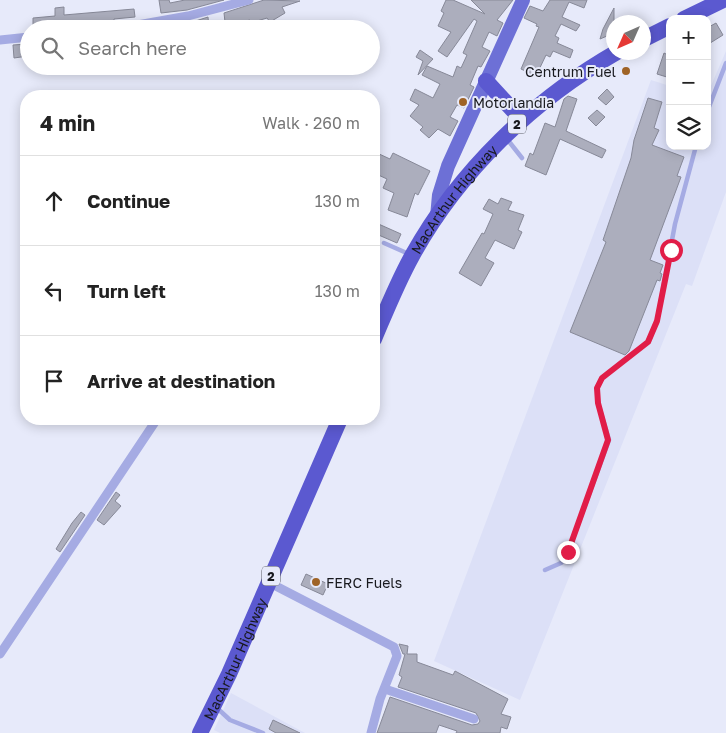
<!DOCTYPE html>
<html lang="en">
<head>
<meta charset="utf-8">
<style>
	:root { --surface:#fff; --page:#f6f6f6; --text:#222; --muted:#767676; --line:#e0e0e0 }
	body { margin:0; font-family:"Golos Text",sans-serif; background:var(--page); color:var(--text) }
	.controls { position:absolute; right:15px; top:15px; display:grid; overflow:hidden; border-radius:10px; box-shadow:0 2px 12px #0003 }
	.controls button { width:45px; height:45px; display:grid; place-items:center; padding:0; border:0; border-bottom:1px solid var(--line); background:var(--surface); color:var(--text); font:25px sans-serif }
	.compass { position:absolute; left:606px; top:15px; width:45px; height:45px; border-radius:50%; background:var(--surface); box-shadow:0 2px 12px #0003; rotate:225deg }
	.stop { position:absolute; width:15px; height:15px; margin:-11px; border:4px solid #e11d48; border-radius:50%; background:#fff }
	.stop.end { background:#e11d48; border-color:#fff; box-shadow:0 1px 5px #0008 }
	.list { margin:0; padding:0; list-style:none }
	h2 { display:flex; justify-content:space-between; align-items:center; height:65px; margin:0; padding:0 20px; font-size:21px }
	h2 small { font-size:16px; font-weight:400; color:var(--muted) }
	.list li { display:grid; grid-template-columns:32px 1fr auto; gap:15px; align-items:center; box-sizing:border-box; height:90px; padding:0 20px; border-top:1px solid var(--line) }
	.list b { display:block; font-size:19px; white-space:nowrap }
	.list em { font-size:16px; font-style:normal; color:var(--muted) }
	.icon { flex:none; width:28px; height:28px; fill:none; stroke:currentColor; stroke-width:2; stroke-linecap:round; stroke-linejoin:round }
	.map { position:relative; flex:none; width:726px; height:733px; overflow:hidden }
	.search { position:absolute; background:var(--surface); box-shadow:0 2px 12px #0003; left:20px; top:20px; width:360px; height:55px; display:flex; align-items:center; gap:12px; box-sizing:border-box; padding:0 18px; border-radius:28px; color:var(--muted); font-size:19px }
	.panel { position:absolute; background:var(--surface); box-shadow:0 2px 12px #0003; left:20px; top:90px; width:360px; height:335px; border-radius:20px }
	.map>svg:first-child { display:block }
	.built { fill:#dce0f7 }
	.building { fill:#acaebd; stroke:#878998 }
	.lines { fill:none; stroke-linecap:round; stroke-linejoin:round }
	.lane { stroke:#a5abe3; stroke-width:4.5 }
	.street { stroke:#a5abe3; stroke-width:9 }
	.primary { stroke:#6d70d6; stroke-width:14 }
	.highway { stroke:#5b59d0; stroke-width:16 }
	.route { stroke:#e11d48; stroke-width:6 }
	.poi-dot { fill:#9f6326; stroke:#e7eafa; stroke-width:2 }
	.labels { text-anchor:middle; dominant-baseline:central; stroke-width:4; stroke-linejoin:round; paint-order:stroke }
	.shield { fill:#e7eafa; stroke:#565860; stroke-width:1 }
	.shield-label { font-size:12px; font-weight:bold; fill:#18191e }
	.poi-label { font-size:14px; fill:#18191e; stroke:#e7eafa; text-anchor:start }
	.street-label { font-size:14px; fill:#18191e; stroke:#e7eafa }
</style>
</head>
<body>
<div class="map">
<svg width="726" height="733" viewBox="0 0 726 733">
	<rect width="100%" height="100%" fill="#e7eafa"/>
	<g class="built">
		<path d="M726,51V192L692,286L686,284L520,700L434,661L651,80L670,86V146H707V95Z"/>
		<path d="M231,693L305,733H220L214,730Z"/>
	</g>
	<g class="building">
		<path d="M159,0H169L170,3L185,0H224L187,10L161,13Z"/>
		<path d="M264,0L300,1L282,7L285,13L270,22L267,18L257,21V29H251L250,20L236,23V29H210V25L225,22L224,13Z"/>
		<path d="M446,0H453L485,14L471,0H513L497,20L503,23L497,36L489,32L482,47L490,51L481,67L478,66L470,85L474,87L464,108L457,105L450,117L458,121L450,136L438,129L429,138L420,130L423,127L410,116L419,105L410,100L415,89L433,98L440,84L422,75L427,66L453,77L457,66L461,68L467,55L463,53L477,21L474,19L447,57L438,51L451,32L438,26L444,13L441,11Z"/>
		<path d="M550,0H587L584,8L569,2L562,17L580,25L576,31L561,24L555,36L559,38L557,43L573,50L570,58L553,51L550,57L546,55L536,76L521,69L539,27L536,26L537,24L524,18L530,6L543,11Z"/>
		<path d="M64,7V15L134,9L135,17L114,19V22L108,23L109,25L91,24L92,29H33V18L55,16V8Z"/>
		<path d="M614,8V33L600,39L603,29Z"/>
		<path d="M208,17L209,29H184L183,25Z"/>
		<path d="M716,23L723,35L707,45V28Z"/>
		<path d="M27,44L28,56L14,58L13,45Z"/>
		<path d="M420,50L433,59L418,75L423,61L416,57Z"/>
		<path d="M664,53L670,56V78L657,74Z"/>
		<path d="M607,89L614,97L606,105L598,98Z"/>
		<path d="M568,96L577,99L566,131L606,150L602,158L560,139L546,175L525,166L530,153L533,155L545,123L555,127L564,99Z"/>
		<path d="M648,98L662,102L654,128L659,130L652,145L684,157L677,176L681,177L650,260L663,265L660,273L662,274L660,281L657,280L629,351L625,355L570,332L606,242L603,240L631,158L634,140Z"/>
		<path d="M597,110L605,117L596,126L588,118Z"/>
		<path d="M377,153L390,159L393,153L430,171L418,195L415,193L407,217L388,210L394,193L383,188L387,179L374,173V159Z"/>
		<path d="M501,198L512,202L508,210L524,215L518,230L522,232L514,249L495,240L485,258L494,263L481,286L459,273L482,233L484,234L493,214L483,209L489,199L498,204Z"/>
		<path d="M374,222L401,234L397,243L374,233Z"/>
		<path d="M116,492L120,495L115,501L121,506L104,525L97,520Z"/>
		<path d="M81,512L85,515L60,552L56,549L72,523Z"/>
		<path d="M306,574L328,584L323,595L301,585Z"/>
		<path d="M399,644L408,646L407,654H417V662L453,675L455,671L508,699L501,714L511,717L507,729L501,727L500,733H456L457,731L439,725L436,733H377L390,697L472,725L478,724L480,721L476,713L398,687L402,677L399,675L405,654H403Z"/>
		<path d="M273,720L300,733H276L269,729Z"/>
	</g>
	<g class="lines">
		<g class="lane">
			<path d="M707,112L726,63"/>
			<path d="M507,139L522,158"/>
			<path d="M384,243L409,254"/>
			<path d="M545,570L561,563L568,552L609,440L598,403L597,388L602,378L649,341L657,321L675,224L696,146"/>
			<path d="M217,708L230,720L263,733"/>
		</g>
		<g class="street">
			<path d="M115,29L188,16L249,0"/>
			<path d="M0,40L29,37"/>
			<path d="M268,582L394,647L397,656L380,699L371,733"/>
			<path d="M0,654L157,419"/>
			<path d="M385,689L474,719"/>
		</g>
		<path class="primary" d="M437,217L439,195L448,166L523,0"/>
		<g class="highway">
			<path d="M684,19L723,0"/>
			<path d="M644,39L670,26"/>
			<path d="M486,81L521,119"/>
			<path id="s1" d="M374,339C386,311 397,283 412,256C459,171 533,100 617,52"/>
			<path id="s2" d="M200,733L229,674L340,419"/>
		</g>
	</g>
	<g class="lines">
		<path class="route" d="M568,552L608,440L598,403L597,388L602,378L648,342L657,321L671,250"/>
	</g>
	<g class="poi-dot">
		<circle cx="626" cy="71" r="5"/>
		<circle cx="463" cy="102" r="5"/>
		<circle cx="316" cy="582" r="5"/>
	</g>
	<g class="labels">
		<g class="shield">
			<rect x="508" y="114.5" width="18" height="19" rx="4"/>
			<rect x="262" y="566.5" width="18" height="19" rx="4"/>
		</g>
		<g class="shield-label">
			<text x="517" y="124">2</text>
			<text x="271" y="576">2</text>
		</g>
		<g class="poi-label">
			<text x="616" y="71" text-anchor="end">Centrum Fuel</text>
			<text x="473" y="102">Motorlandia</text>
			<text x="326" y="582">FERC Fuels</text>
		</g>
		<g class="street-label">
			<text stroke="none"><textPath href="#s1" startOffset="162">MacArthur Highway</textPath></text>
			<text stroke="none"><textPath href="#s2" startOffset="82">MacArthur Highway</textPath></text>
		</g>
	</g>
</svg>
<div class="controls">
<button>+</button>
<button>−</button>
<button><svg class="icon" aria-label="layers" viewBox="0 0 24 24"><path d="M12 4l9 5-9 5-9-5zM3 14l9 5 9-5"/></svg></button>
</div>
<svg class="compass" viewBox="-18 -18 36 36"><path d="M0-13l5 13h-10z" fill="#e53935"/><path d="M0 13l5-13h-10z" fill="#767676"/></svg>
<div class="stop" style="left:671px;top:250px"></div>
<div class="stop end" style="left:568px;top:552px"></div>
<div class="search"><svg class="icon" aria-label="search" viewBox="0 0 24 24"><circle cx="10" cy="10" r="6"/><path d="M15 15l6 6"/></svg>Search here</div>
<section class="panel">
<h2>4 min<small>Walk · 260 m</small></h2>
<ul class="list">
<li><svg class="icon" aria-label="ahead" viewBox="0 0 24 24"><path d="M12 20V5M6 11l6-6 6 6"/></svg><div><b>Continue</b></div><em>130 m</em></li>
<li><svg class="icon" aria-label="left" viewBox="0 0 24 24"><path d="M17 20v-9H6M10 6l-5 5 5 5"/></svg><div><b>Turn left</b></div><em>130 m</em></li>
<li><svg class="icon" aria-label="arrive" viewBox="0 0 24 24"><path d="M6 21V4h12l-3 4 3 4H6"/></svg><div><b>Arrive at destination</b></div></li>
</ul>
</section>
</div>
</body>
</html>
